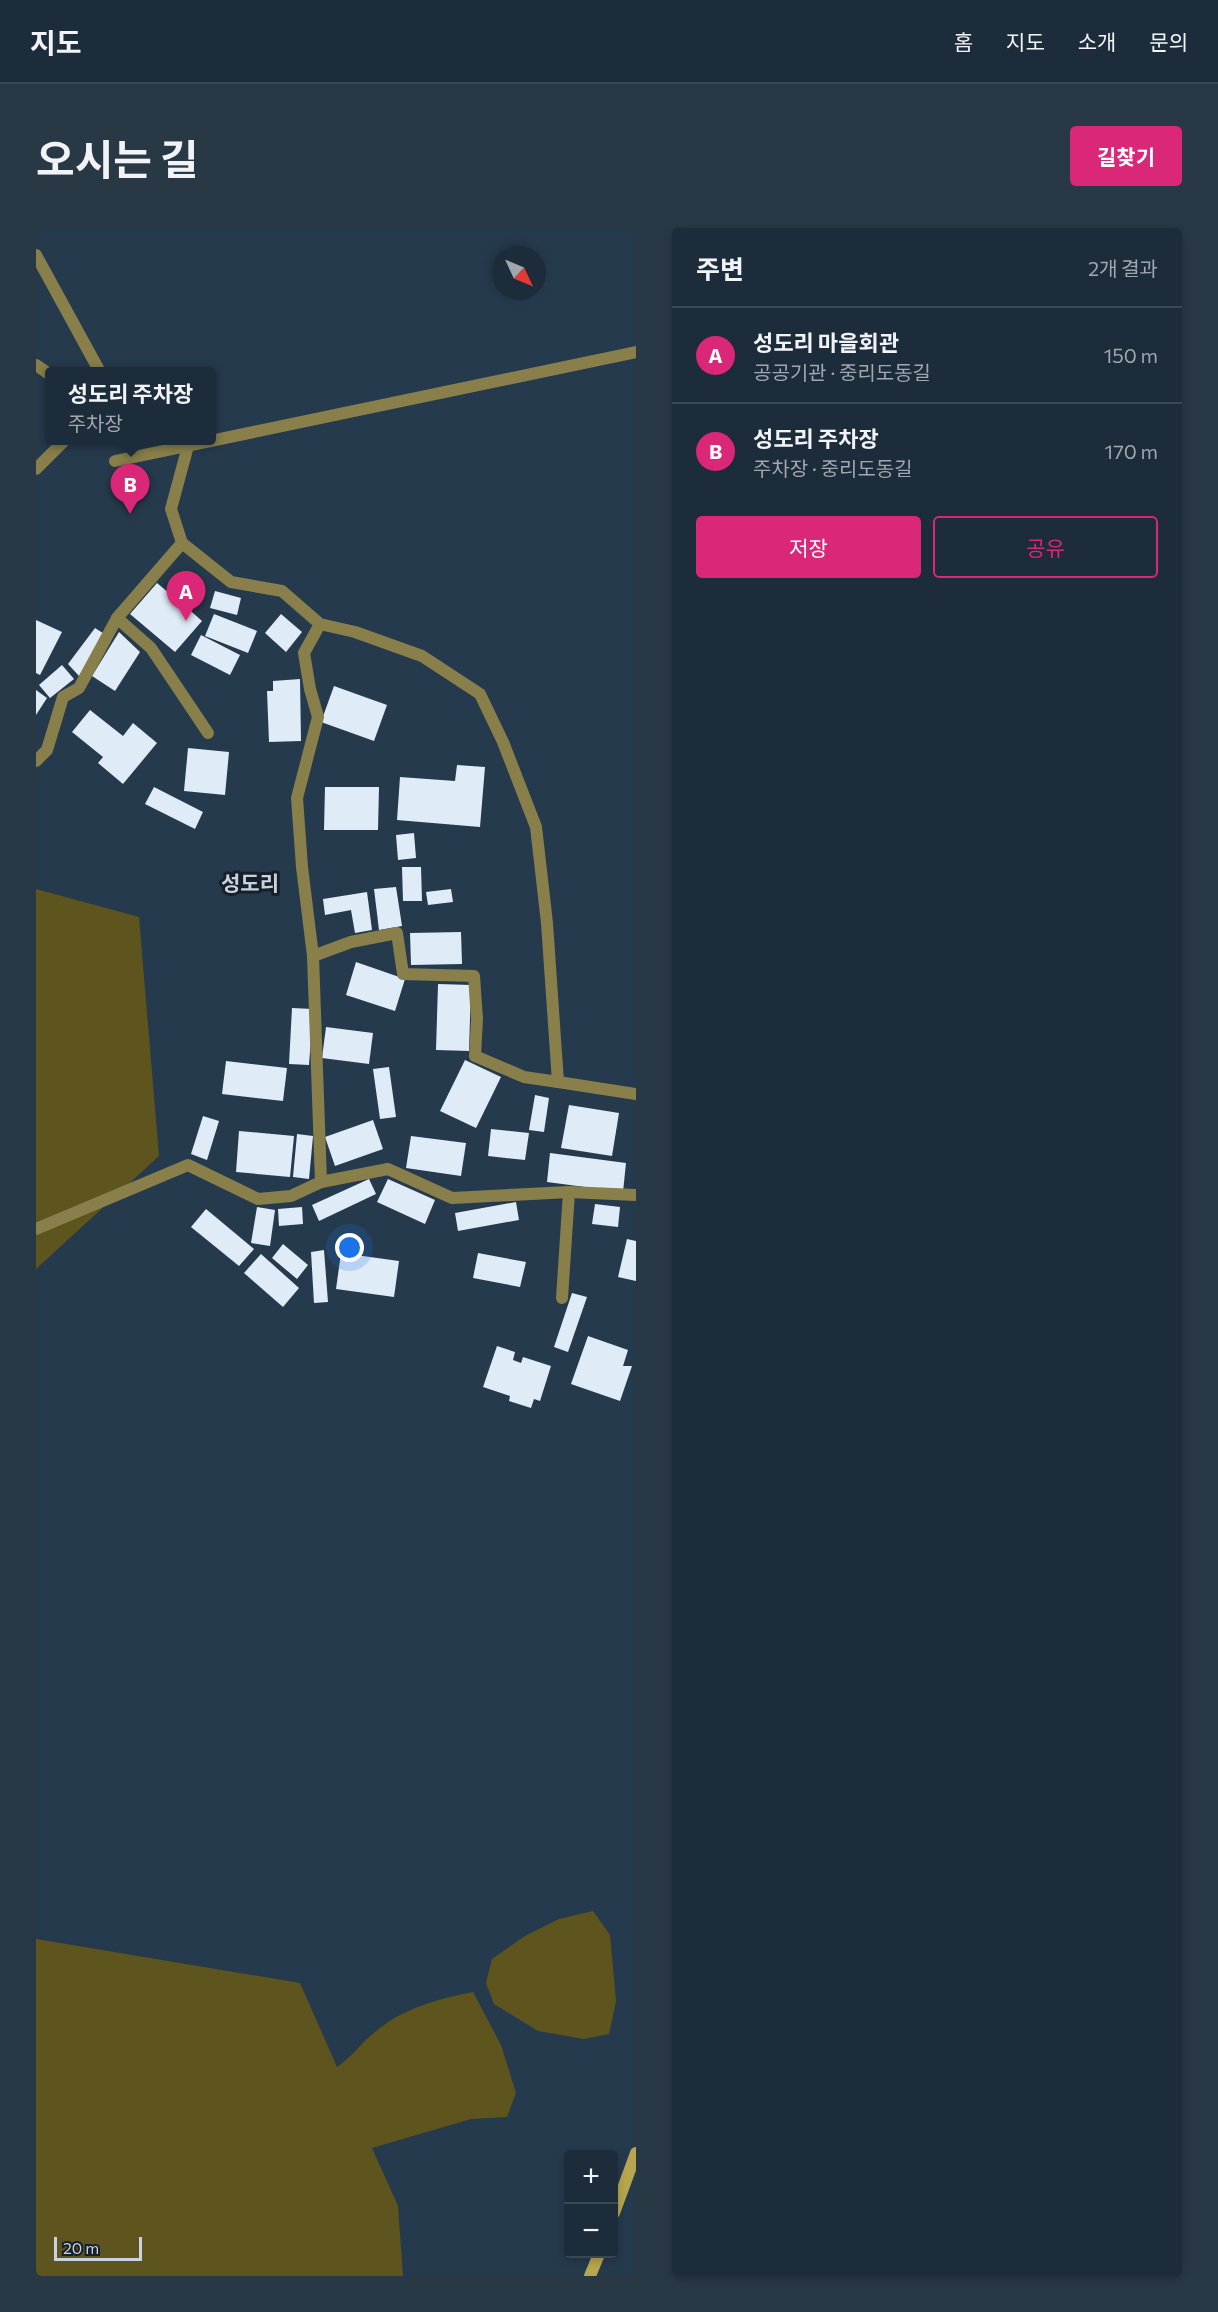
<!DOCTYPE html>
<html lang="ko">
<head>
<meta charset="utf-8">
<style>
	:root { --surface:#1c2c3a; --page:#293845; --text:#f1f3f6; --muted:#a0a7af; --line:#3a4854; --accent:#db2777 }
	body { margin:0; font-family:Commissioner,"Noto Sans KR",sans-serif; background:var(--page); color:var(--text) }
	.controls { position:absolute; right:18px; bottom:18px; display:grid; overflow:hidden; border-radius:6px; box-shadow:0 3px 9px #0003 }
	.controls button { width:54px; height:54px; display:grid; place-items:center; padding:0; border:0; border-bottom:2px solid var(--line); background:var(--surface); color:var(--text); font:30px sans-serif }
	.compass { position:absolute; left:456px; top:18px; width:54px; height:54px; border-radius:50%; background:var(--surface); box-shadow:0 3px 9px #0003; rotate:134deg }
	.scale { position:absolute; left:18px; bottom:15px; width:88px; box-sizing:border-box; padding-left:6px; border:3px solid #c7d3e0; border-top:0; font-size:16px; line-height:21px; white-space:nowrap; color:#c7d3e0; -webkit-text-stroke:4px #172029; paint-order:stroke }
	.you { position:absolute; left:314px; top:1020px; width:21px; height:21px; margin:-15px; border:4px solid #fff; border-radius:50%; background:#1a73e8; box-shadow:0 0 0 9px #1a73e833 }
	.badge { display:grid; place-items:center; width:39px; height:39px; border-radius:50%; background:var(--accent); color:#fff; font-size:20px; font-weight:700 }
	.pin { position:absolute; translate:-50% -50px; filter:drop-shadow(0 2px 3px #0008) }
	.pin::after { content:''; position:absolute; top:32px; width:21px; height:18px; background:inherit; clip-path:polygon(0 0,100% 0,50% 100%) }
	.popup { position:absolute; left:9px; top:139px; width:171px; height:78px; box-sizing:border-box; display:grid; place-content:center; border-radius:6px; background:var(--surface); filter:drop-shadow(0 2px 4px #0005); font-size:20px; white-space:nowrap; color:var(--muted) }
	.popup b { font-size:22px; color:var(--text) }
	.popup::after { content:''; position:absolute; left:50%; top:100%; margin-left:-12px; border:12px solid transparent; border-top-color:var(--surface) }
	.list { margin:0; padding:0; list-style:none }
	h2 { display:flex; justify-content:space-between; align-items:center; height:78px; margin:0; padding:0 24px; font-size:26px }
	h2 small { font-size:20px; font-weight:400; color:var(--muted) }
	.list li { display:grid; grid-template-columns:39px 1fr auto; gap:18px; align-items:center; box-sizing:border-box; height:96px; padding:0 24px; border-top:2px solid var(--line) }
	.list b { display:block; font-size:22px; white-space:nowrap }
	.list p { margin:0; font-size:20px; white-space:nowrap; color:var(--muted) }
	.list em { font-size:20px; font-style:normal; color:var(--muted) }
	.actions { display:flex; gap:12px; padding:18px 24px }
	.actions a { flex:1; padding:14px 0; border:2px solid var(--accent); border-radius:6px; text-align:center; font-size:21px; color:var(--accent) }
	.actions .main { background:var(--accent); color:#fff }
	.map { position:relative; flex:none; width:600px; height:2048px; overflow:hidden; border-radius:6px }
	header { display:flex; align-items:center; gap:36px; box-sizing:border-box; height:84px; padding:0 30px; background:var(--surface); border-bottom:2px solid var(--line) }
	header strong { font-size:28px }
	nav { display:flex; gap:33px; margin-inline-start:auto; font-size:21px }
	.intro { display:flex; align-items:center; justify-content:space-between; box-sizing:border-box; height:144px; padding:0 36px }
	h1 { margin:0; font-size:42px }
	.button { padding:15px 27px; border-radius:6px; background:var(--accent); color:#fff; font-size:21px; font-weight:700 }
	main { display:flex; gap:36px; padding:0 36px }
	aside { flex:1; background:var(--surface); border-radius:6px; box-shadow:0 3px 9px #0003 }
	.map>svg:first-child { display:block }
	.green { fill:#5e551e }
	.building { fill:#dfebf7 }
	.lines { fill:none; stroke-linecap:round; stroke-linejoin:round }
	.lane { stroke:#887f4a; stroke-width:12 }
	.street { stroke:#887f4a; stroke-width:12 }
	.secondary { stroke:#b6a64d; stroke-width:12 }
	.labels { text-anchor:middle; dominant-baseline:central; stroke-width:6; stroke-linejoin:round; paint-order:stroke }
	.quarter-label { font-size:21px; font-weight:bold; fill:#c7d3e0; stroke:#172029 }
</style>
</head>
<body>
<header>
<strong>지도</strong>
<nav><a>홈</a><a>지도</a><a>소개</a><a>문의</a></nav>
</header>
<div class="intro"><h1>오시는 길</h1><a class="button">길찾기</a></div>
<main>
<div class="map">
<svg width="600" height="2048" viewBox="0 0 600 2048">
	<rect width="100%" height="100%" fill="#263a4d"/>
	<g class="green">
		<path d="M0,661L103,689L123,928L0,1041Z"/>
		<path d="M557,1683L574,1707L580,1773L573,1806L548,1811L502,1803L458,1776L450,1755L456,1731L489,1708L523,1691Z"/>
		<path d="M0,1711L264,1755L301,1839C316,1829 325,1815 339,1804C367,1780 402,1771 437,1764L465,1817L480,1865L471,1889L435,1891L336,1920L362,1978L367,2048H0Z"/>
	</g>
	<g class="building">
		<path d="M121,355L133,365L138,358L153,371L148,377L166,393L139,424L94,386Z"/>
		<path d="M179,363L205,370L201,387L174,380Z"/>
		<path d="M178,386L221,403L212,425L169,408Z"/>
		<path d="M245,386L266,404L250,424L229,405Z"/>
		<path d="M0,392L26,404L4,447L0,445Z"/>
		<path d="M59,400L70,407L43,448L32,436Z"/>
		<path d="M83,404L104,424L79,463L56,448Z"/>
		<path d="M165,407L204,427L194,447L155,427Z"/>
		<path d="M26,437L38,451L14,470L3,457Z"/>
		<path d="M264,451L265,513L233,514L231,463H237V453Z"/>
		<path d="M298,458L351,477L338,513L285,494Z"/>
		<path d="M0,462L11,470L0,487Z"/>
		<path d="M54,482L87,508L97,495L121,515L87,556L62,535L67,529L36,504Z"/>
		<path d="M152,520L193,524L189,567L148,563Z"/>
		<path d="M421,537L449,539L444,599L361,592L364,549L419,553Z"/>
		<path d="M118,559L167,584L159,601L109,576Z"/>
		<path d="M289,559H343L342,602H288Z"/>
		<path d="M378,605L380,630L362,632L360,607Z"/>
		<path d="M366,639H385L386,673H367Z"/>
		<path d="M360,659L366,698L343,702L338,661Z"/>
		<path d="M415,661L417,674L392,677L390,664Z"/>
		<path d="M331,664L336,702L319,705L315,682L289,687L287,671Z"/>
		<path d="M425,704L426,736L375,737L374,705Z"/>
		<path d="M320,734L369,751L359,783L310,767Z"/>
		<path d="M402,756L435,757L433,823L400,822Z"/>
		<path d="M256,780L277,781L273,837L253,836Z"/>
		<path d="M290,799L337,805L333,836L286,830Z"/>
		<path d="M429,832L465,849L440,900L404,883Z"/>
		<path d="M190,833L251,840L247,873L186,866Z"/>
		<path d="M353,839L360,889L344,891L337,841Z"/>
		<path d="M499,867L513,870L508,904L493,902Z"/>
		<path d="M533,877L583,885L576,928L525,920Z"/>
		<path d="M167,888L183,893L171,932L155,926Z"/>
		<path d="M337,892L347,921L299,938L289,909Z"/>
		<path d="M455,901L493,905L489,932L452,928Z"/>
		<path d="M203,903L258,908L254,949L200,944Z"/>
		<path d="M261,906L277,908L273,951L257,949Z"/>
		<path d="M375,908L430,915L425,948L370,940Z"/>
		<path d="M514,925L590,935L587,964L511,954Z"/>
		<path d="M333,951L340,966L283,993L276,977Z"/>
		<path d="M352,951L399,972L389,996L341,974Z"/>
		<path d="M480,974L483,992L422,1003L419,985Z"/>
		<path d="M559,976L584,979L582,999L556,996Z"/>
		<path d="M221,979L239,982L234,1018L215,1015Z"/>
		<path d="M266,979L267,996L243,998L242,981Z"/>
		<path d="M170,981L218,1021L203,1038L155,999Z"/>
		<path d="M591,1011L600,1013V1053L582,1049Z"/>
		<path d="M247,1016L272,1037L261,1051L236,1030Z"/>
		<path d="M288,1022L292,1074L278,1075L275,1024Z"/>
		<path d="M305,1025L363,1033L358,1069L300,1061Z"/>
		<path d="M442,1025L490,1034L484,1059L437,1050Z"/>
		<path d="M225,1026L263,1060L247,1079L208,1045Z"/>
		<path d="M536,1065L551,1069L532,1124L518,1119Z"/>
		<path d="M552,1108L592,1122L587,1138H596L584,1173L535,1156Z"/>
		<path d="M461,1118L479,1124L477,1132L485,1135L487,1129L515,1138L504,1173L498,1171L495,1180L473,1173L474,1168L447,1159Z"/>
	</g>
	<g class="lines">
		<g class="lane">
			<path d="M146,315L81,390L115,420L172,505"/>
			<path d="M284,396L268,425L274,461L282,489L261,570L266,639L277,728L285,954"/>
			<path d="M0,533L11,522L27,469L43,460L81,390"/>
			<path d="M277,728L315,714L361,705L367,746L438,748L441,791L439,828L488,849L522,854"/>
			<path d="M526,1070L533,964"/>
		</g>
		<g class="street">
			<path d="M0,27L64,144"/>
			<path d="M0,137L13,146"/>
			<path d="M152,218L135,281L146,315L195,354L246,363L284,396L319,404L386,428L444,466L467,514L500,599L511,695L522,854L600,866"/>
			<path d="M79,233L600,124"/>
			<path d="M0,241L29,212"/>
			<path d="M0,1001L152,937L222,971L255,968L285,954L352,941L416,970L533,964L600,967"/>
		</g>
		<g class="secondary">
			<path d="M578,1985L600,1925"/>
			<path d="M554,2048L563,2026"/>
		</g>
	</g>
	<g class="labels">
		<g class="quarter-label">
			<text x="214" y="654">성도리</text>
		</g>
	</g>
</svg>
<div class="controls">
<button>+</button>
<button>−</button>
</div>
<svg class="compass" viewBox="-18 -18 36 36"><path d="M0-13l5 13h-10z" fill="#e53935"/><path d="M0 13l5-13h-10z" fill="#a0a7af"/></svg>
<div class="scale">20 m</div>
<div class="you"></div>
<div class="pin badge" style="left:150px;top:393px">A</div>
<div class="pin badge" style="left:94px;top:286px">B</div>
<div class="popup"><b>성도리 주차장</b>주차장</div>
</div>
<aside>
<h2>주변<small>2개 결과</small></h2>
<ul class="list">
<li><span class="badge">A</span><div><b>성도리 마을회관</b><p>공공기관 · 중리도동길</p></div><em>150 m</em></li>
<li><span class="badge">B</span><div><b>성도리 주차장</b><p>주차장 · 중리도동길</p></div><em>170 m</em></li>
</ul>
<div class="actions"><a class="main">저장</a><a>공유</a></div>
</aside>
</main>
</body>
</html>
